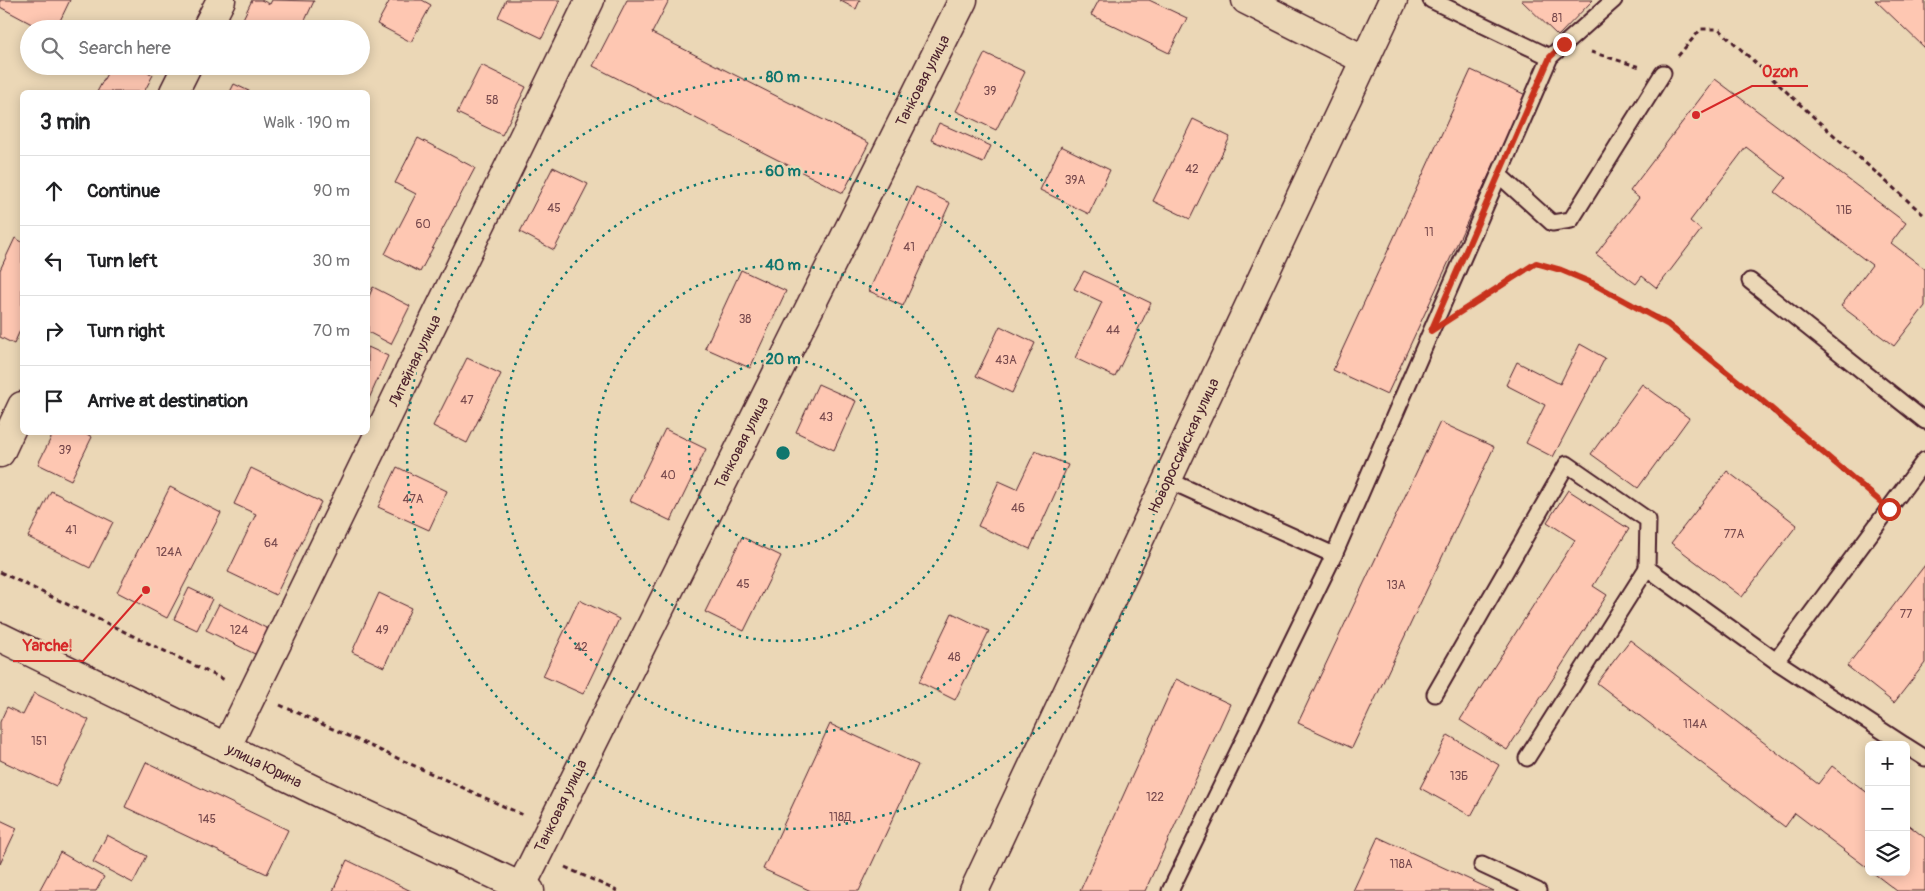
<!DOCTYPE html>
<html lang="en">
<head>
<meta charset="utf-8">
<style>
	:root { --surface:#fff; --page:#f6f6f6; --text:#202124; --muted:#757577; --line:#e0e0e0 }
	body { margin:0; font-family:Pangolin,sans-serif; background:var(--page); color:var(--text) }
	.controls { position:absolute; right:15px; bottom:15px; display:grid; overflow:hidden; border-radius:8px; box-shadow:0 2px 12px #0003 }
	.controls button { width:45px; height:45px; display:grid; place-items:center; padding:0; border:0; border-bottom:1px solid var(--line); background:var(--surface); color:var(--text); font:25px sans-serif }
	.stop { position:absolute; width:15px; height:15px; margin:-11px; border:4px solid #c8321e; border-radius:50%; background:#fff }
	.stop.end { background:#c8321e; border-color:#fff; box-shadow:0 1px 5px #0008 }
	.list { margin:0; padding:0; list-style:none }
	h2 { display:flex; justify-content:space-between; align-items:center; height:65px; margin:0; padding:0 20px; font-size:21px }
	h2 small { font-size:16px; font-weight:400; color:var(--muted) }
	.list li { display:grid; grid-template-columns:32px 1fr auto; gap:15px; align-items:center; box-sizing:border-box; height:70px; padding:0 20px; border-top:1px solid var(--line) }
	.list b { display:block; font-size:19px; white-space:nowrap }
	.list em { font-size:16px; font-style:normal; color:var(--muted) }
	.icon { flex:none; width:28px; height:28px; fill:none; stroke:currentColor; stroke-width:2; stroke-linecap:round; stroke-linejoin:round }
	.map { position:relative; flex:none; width:1925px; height:891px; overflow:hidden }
	.search { position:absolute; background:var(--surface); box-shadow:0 2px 12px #0003; left:20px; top:20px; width:350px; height:55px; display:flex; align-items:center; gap:12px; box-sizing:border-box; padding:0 18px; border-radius:28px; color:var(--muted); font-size:19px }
	.panel { position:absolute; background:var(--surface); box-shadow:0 2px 12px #0003; left:20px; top:90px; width:350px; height:345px; border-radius:8px }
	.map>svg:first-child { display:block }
	.building { fill:#fec7b2; stroke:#4a1f2b }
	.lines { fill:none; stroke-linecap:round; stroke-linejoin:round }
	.lane-casing { stroke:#4a1f2b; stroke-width:19 }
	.street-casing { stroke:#4a1f2b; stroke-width:31 }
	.secondary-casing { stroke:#4a1f2b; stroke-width:31 }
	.path { stroke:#4a1f2b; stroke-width:3; stroke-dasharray:5 4; stroke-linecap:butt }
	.lane { stroke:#ebd7b6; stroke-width:15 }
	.street { stroke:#ebd7b6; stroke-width:28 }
	.secondary { stroke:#ebd7b6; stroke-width:28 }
	.route { stroke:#c8321e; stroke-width:6 }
	.ring { fill:none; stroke:#0f766e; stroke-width:2.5; stroke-dasharray:2.5 5 }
	.labels { text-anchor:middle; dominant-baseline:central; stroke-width:5; stroke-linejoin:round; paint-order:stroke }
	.number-label { font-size:12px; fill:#77494d }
	.street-label { font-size:15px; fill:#4a1f2b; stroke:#ebd7b6 }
	.centre { fill:#0f766e; stroke:#ebd7b6; stroke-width:2.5 }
	.ring-label { font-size:15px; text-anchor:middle; font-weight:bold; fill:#0f766e; stroke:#ebd7b6; stroke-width:5; stroke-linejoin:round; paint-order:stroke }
	.leader { fill:none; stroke:#d62828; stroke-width:2 }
	.callout-dot { fill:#d62828; stroke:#ebd7b6; stroke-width:2 }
	.callout-label { font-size:16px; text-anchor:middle; font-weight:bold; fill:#d62828; stroke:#ebd7b6; stroke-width:5; stroke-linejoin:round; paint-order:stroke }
</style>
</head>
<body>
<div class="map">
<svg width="1925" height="891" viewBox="0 0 1925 891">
	<rect width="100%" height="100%" fill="#ebd7b6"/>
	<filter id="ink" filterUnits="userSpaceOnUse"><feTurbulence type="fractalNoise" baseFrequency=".02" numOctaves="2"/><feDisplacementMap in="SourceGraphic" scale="10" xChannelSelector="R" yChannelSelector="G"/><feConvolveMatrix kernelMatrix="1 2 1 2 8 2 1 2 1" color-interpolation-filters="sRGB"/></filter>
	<g filter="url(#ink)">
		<g class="building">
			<path d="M0,0H70L56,29H41L0,7Z"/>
			<path d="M252,0H261L270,4L272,0L314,1L301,29H248L240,25Z"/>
			<path d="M390,0H422L431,5L411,42L377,24Z"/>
			<path d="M506,0H560L542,38L498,17Z"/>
			<path d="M627,0H669L652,33L869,143L843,193L593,66Z"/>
			<path d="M839,0H860L856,9Z"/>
			<path d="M1099,0H1149L1187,18L1169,53L1091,15Z"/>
			<path d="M1521,0H1593L1558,36Z"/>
			<path d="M1875,0H1925V48Z"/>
			<path d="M985,53L1025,72L996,130L956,111Z"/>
			<path d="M481,65L526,87L502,135L457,113Z"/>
			<path d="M111,66H136L153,75L144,92H97Z"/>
			<path d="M1471,70L1526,95L1387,395L1333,370Z"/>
			<path d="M1715,79L1906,223L1891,243L1925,269V306L1894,346L1841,306L1872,265L1775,192L1786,178L1746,147L1690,221L1701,230L1657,288L1642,276L1636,284L1596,254L1639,198L1630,191Z"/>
			<path d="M234,84L251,92H230Z"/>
			<path d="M1193,119L1230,137L1190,219L1153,201Z"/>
			<path d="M939,123L991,146L983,163L931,140Z"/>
			<path d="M418,138L475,168L420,272L385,254L416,194L395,183Z"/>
			<path d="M1061,146L1110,170L1089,214L1040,190Z"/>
			<path d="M553,167L588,184L554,250L520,232Z"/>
			<path d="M916,187L950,203L903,306L869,291Z"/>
			<path d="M15,238L22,242V326L14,344L0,337V270Z"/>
			<path d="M741,270L786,291L750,368L705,348Z"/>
			<path d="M1084,271L1151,303L1115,377L1075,358L1102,302L1074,289Z"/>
			<path d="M373,287L410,306L391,344L368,332V299Z"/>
			<path d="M1000,326L1035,343L1012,393L976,376Z"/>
			<path d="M1580,344L1605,358L1553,457L1526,443L1545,405L1506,385L1517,362L1560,384Z"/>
			<path d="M368,347L388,356L368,401Z"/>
			<path d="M467,358L501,374L467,443L433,426Z"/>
			<path d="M818,384L856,401L834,450L796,432Z"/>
			<path d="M1642,384L1689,418L1638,488L1591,454Z"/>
			<path d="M1440,422L1494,447L1352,748L1298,723Z"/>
			<path d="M665,429L706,449L671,521L630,501Z"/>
			<path d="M54,432H83L92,437L71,480L38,464Z"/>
			<path d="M1035,451L1068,465L1030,549L978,526L999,481L1017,489Z"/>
			<path d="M397,467L447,491L429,530L378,507Z"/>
			<path d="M251,468L321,502L276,595L228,572L256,514L234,504Z"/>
			<path d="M1727,471L1797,525L1742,597L1671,543Z"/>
			<path d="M170,487L221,513L167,618L117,592Z"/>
			<path d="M1568,490L1629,529L1593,586L1607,595L1507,750L1460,720L1575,540L1547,522Z"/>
			<path d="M51,491L113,522L90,568L28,537Z"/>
			<path d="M742,537L781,556L744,631L705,612Z"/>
			<path d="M1925,565V663L1894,703L1847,666Z"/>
			<path d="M189,588L212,599L197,630L174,619Z"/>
			<path d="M379,593L411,608L384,667L352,652Z"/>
			<path d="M579,600L619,619L583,694L543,676Z"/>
			<path d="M219,604L272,631L259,656L206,630Z"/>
			<path d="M952,613L989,631L955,700L919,682Z"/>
			<path d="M1630,640L1818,784L1832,766L1869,794V869L1795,813L1785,827L1597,683Z"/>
			<path d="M1176,679L1230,704L1145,891H1080Z"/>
			<path d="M34,693L89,720L56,786L0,760V722L7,707L23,715Z"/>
			<path d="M830,724L918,765L859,891H811L763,869Z"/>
			<path d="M1448,735L1499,765L1471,816L1420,788Z"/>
			<path d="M146,762L288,830L267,874L125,807Z"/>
			<path d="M0,820L17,828L0,864Z"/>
			<path d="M1906,823L1925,838V891H1897L1872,872H1906Z"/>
			<path d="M107,835L147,856L133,883L93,862Z"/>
			<path d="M1378,837L1494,891H1353Z"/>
			<path d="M60,852L104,877L96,891H39Z"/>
			<path d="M347,860L411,891H333Z"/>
		</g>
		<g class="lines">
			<g class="lane-casing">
				<g id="lane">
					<path d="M1431,0L1550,57"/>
					<path d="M1499,175L1552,223L1571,220L1663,73"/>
					<path d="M1750,281L1925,421"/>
					<path d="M1168,480L1334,555"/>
					<path d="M1435,694L1567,464L1648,520L1647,568"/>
					<path d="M1904,745L1776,661L1925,460"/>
					<path d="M1906,746L1925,758"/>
					<path d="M1527,758L1647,568L1776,661"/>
					<path d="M1482,865L1538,891"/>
					<path d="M1170,891L1334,555L1550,57L1614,0"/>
				</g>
			</g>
			<g class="street-casing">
				<g id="street">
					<path d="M1246,0L1365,60"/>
					<path d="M206,29L221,0"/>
					<path d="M174,92L187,66"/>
					<path d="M0,453L22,406"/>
					<path d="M226,748L590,0"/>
					<path d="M521,887L963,0"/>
					<path d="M974,891L1393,0"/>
				</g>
			</g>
			<g class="secondary-casing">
				<path id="secondary" d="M0,637L320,793L530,891"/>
			</g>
			<g class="path">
				<path d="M1591,52L1640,67"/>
				<path d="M1678,56L1701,29H1719L1818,121L1925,216"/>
				<path d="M1469,307L1536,263L1561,270L1592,283L1667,323L1872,494"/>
				<path d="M0,572L227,681"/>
				<path d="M280,705L523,815"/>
				<path d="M565,867L617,891"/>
			</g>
			<use href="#lane" class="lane"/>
			<use href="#street" class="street"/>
			<use href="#secondary" class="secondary"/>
		</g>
	</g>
	<g class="lines" filter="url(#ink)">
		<path class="route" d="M1564,44L1550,57L1431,331L1536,263L1561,270L1592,283L1667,324L1759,398L1889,509"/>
	</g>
	<g class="ring">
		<circle cx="783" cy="453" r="94"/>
		<circle cx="783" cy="453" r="188"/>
		<circle cx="783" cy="453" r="282"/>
		<circle cx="783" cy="453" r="376"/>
	</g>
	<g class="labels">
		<g class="number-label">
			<text x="1557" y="18">81</text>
			<text x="990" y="91">39</text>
			<text x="492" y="100">58</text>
			<text x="1192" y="169">42</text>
			<text x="1075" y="180">39А</text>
			<text x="554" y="208">45</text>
			<text x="1844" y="210">11Б</text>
			<text x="423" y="224">60</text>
			<text x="1429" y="232">11</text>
			<text x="909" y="247">41</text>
			<text x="745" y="319">38</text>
			<text x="1113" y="330">44</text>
			<text x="1006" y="360">43А</text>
			<text x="467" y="400">47</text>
			<text x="826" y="417">43</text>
			<text x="65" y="450">39</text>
			<text x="668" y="475">40</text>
			<text x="413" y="499">47А</text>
			<text x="1018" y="508">46</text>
			<text x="71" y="530">41</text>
			<text x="1734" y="534">77А</text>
			<text x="271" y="543">64</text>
			<text x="169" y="552">124А</text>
			<text x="743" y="584">45</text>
			<text x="1396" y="585">13А</text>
			<text x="1906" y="614">77</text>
			<text x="239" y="630">124</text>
			<text x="382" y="630">49</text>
			<text x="581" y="647">42</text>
			<text x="954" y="657">48</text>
			<text x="1695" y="724">114А</text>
			<text x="39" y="741">151</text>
			<text x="1459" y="776">13Б</text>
			<text x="1155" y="797">122</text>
			<text x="840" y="817">118Д</text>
			<text x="207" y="819">145</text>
			<text x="1401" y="864">118А</text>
		</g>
		<g class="street-label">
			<text transform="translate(923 81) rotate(-63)">Танковая улица</text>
			<text transform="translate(415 361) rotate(-64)">Литейная улица</text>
			<text transform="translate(742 443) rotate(-63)">Танковая улица</text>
			<text transform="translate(1184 446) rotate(-65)">Новороссийская улица</text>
			<text transform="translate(264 766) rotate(26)">улица Юрина</text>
			<text transform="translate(561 806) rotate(-64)">Танковая улица</text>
		</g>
	</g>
	<circle cx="783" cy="453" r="8" class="centre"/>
	<g class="ring-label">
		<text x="783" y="82">80 m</text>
		<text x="783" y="176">60 m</text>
		<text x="783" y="270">40 m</text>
		<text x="783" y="364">20 m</text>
	</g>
	<path class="leader" d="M1696 115L1752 86H1808M146 590L83 661H13"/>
	<g class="callout-dot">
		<circle cx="1696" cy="115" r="5"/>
		<circle cx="146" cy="590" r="5"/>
	</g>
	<g class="callout-label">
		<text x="1780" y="77">Ozon</text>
		<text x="48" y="651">Yarche!</text>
	</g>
</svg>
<div class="controls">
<button>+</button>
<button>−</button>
<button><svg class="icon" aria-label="layers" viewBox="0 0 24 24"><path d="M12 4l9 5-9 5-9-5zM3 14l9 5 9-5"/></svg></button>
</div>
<div class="stop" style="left:1889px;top:509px"></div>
<div class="stop end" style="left:1564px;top:44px"></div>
<div class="search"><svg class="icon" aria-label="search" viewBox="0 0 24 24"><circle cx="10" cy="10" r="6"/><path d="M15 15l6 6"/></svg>Search here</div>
<section class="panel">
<h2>3 min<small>Walk · 190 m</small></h2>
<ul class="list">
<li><svg class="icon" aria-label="ahead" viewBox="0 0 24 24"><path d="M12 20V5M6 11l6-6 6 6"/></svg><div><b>Continue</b></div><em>90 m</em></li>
<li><svg class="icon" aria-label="left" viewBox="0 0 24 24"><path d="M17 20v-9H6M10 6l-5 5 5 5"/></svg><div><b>Turn left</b></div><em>30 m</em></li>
<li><svg class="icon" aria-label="right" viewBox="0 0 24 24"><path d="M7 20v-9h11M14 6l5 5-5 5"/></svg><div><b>Turn right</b></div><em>70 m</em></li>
<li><svg class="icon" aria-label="arrive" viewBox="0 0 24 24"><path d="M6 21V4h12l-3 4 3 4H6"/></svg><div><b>Arrive at destination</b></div></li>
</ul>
</section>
</div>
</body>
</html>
